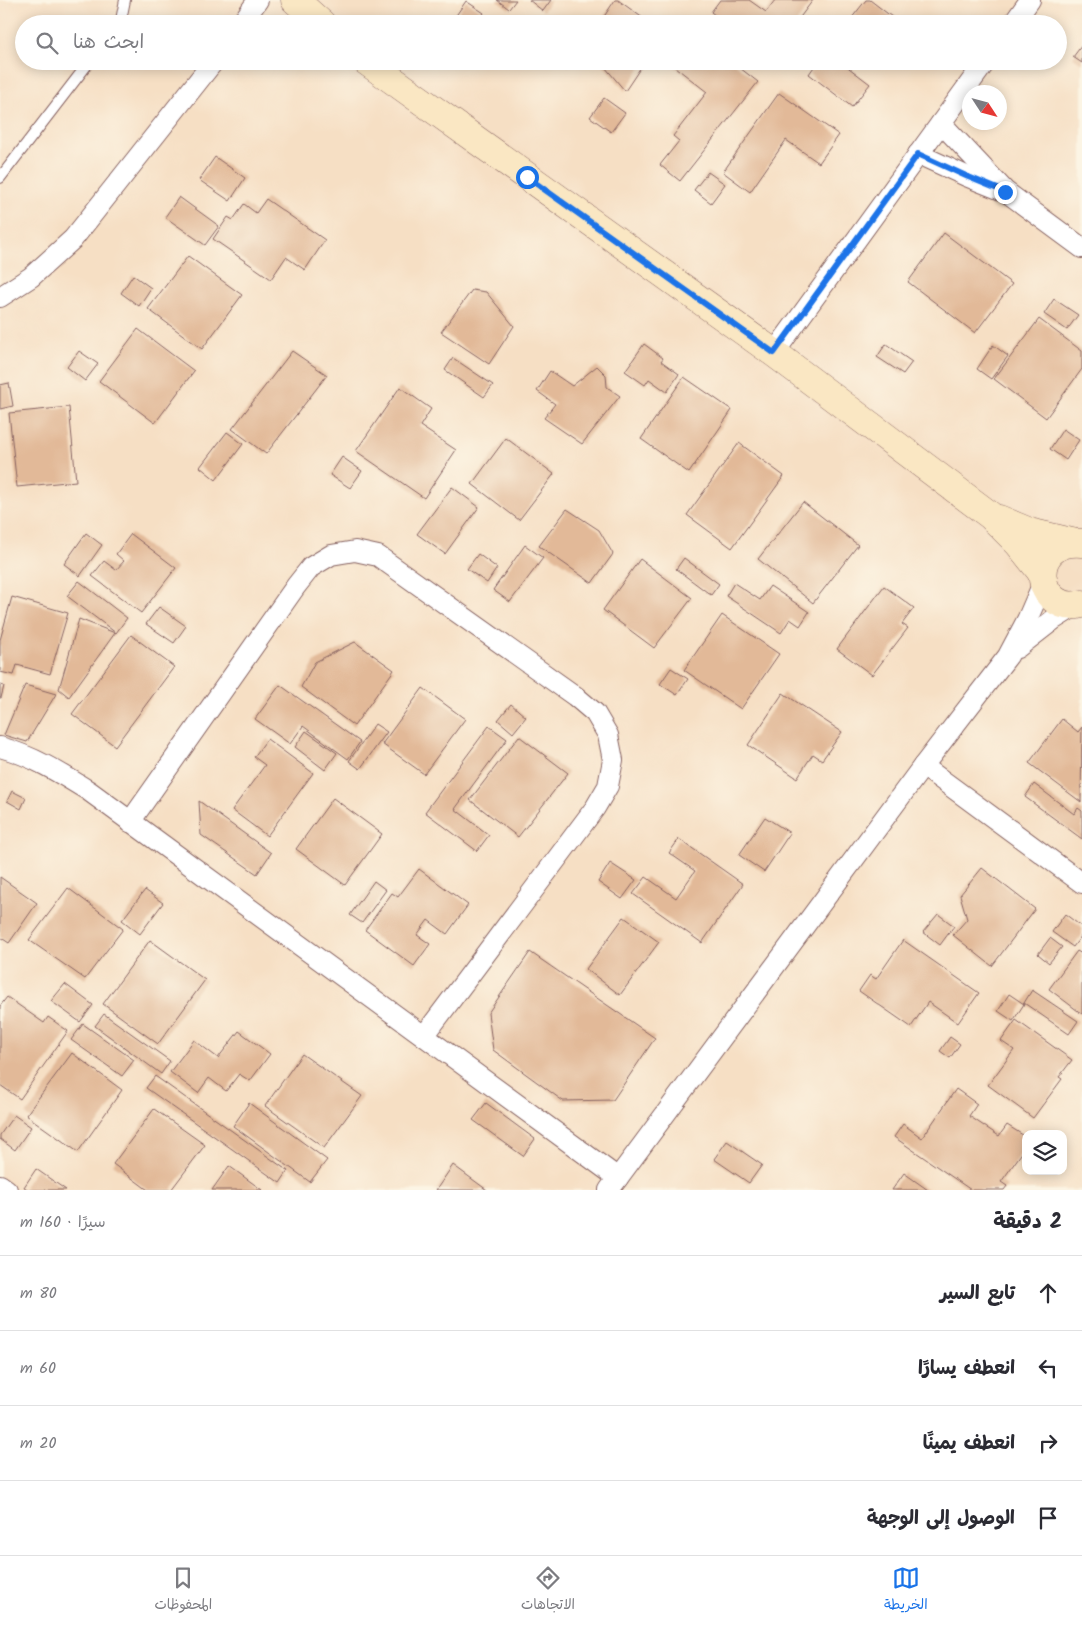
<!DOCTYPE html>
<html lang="ar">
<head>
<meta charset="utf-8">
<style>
	:root { --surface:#fff; --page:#f7f7f7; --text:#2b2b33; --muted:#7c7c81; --line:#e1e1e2; --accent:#1a73e8 }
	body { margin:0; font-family:Kalam,"Playpen Sans Arabic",sans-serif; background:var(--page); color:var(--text); direction:rtl }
	.controls { position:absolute; right:15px; bottom:15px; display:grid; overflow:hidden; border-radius:10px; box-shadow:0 2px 12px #0003 }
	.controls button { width:45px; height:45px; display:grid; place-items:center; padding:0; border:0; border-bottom:1px solid var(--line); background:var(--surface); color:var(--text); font:25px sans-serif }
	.compass { position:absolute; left:962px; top:85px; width:45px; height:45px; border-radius:50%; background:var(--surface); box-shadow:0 2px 12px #0003; rotate:126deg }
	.stop { position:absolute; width:15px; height:15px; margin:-11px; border:4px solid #1a73e8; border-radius:50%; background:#fff }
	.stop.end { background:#1a73e8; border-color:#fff; box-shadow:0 1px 5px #0008 }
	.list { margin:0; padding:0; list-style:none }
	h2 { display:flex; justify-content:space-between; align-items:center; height:65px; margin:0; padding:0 20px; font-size:21px }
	h2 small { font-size:16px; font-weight:400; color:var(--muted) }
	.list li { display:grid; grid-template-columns:32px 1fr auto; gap:15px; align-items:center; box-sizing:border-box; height:75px; padding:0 20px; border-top:1px solid var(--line) }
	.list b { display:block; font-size:19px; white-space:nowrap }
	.list em { font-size:16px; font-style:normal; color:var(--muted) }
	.icon { flex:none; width:28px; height:28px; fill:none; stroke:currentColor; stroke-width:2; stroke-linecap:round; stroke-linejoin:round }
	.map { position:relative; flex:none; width:1082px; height:1190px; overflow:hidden; direction:ltr }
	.search { position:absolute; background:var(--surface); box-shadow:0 2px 12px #0003; left:15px; right:15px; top:15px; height:55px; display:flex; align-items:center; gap:12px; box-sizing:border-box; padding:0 18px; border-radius:28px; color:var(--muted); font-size:19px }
	.sheet { height:365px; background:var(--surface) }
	nav { display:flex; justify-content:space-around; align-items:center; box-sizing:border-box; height:70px; border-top:1px solid var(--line); background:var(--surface); font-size:14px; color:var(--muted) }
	nav a { display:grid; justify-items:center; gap:2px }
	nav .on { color:var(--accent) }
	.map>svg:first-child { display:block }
	.building { fill:#e2b998 }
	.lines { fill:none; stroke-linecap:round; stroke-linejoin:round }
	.lane-casing { stroke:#866261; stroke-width:12 }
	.street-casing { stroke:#866261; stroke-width:22 }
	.secondary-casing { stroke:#866261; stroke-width:29 }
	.lane { stroke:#fff; stroke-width:10 }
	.street { stroke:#fff; stroke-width:20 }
	.secondary { stroke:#fae7c3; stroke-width:28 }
	.route { stroke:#1a73e8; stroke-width:6 }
</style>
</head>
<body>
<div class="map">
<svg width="1082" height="1190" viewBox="0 0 1082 1190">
	<rect width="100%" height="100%" fill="#fcf5e5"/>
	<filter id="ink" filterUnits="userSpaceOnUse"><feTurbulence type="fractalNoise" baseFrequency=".02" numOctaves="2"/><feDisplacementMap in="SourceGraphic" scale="10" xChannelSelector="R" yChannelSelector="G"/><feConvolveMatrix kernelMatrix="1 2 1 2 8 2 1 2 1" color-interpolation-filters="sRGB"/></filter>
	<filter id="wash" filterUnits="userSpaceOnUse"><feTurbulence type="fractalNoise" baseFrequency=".0096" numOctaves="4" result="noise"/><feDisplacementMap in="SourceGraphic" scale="20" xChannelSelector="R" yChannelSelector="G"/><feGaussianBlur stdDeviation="1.12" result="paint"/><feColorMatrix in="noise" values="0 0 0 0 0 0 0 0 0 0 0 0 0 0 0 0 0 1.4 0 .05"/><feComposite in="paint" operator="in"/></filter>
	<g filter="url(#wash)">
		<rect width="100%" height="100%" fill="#f6dfc4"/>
		<g id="blocks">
			<g class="building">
				<path d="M497,0H516L509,9Z"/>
				<path d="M529,0H551L543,11Z"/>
				<path d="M615,0H618L651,24H599Z"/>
				<path d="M720,0H749L766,12L775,0H813L795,24H726L711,12Z"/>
				<path d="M866,0H870L901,24H847Z"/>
				<path d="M466,1L484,13L477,24H464L455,17Z"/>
				<path d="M1082,45V63L1073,57Z"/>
				<path d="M600,61H645L625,91Z"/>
				<path d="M680,61H731L758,82L680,181L660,165L679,141L673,136L707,92L675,67Z"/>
				<path d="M818,61H848L845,65L870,84L852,107L809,74Z"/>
				<path d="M779,93L839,135L819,163L786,140L750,192L723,172Z"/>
				<path d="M604,98L625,113L611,132L590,117Z"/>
				<path d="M215,157L245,178L230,201L199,180Z"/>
				<path d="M708,172L725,184L711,203L694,190Z"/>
				<path d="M179,197L219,226L205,245L165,217Z"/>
				<path d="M266,199L325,240L305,270L286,257L271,279L213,239L228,217L233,220L244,204L256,213Z"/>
				<path d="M944,233L1012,284L975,333L908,282Z"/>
				<path d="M188,256L242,295L202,349L148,309Z"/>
				<path d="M133,275L151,288L139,306L121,293Z"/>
				<path d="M472,290L486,292L514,326L489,364L441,332Z"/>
				<path d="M1054,299L1078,315L1067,330L1044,314Z"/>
				<path d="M1039,319L1082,351V369L1046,418L994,379Z"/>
				<path d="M138,329L194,371L155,423L99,381Z"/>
				<path d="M644,344L663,358L661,361L679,374L667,392L649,379L645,385L625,371Z"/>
				<path d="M886,344L912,362L903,374L877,357Z"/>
				<path d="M993,345L1008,356L991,379L977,369Z"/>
				<path d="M79,351L98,364L85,381L67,367Z"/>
				<path d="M292,351L327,375L266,454L232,429Z"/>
				<path d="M453,358L493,385L484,397L445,370Z"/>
				<path d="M597,366L606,375L607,387L620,396L582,444L544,418L555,404L537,391L550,371L572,386Z"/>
				<path d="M684,377L732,410L689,473L641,439Z"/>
				<path d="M9,383L13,406L0,409V385Z"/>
				<path d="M400,387L431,409L420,426L456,450L424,498L356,451Z"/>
				<path d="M69,407L76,481L17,487L9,413Z"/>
				<path d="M1063,429L1079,440L1066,460L1050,449Z"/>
				<path d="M227,432L243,444L216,480L200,467Z"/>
				<path d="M506,438L554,474L519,520L472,484Z"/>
				<path d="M739,443L784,476L732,548L687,515Z"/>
				<path d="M342,457L362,471L350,488L330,475Z"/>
				<path d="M452,487L479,507L445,554L417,534Z"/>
				<path d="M803,502L858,545L813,603L758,559Z"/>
				<path d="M567,509L599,530L613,554L592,583L539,546Z"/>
				<path d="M86,533L102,545L80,576L64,564Z"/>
				<path d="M131,534L176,568L141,613L92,576L104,561L116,570L124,561L116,554Z"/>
				<path d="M525,545L543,558L510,602L493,590Z"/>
				<path d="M478,554L497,568L487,583L467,569Z"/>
				<path d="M684,558L719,584L711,595L676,569Z"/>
				<path d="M640,559L692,598L654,648L603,610Z"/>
				<path d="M79,581L127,618L116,633L67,596Z"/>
				<path d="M734,583L760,600L770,586L809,612L800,626L790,619L781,633L726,596Z"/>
				<path d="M884,586L914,608L902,624L908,628L872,675L837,649Z"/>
				<path d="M12,597L68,613L50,674L17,665L14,675L0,672V640Z"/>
				<path d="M159,607L186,626L174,643L146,624Z"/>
				<path d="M722,615L779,654L741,709L684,670Z"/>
				<path d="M79,619L115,633L69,697L59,689Z"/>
				<path d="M131,635L174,667L115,746L72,714Z"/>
				<path d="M355,642L394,670L354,726L301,687L315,662Z"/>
				<path d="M671,668L688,679L677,695L660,684Z"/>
				<path d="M0,685L4,686L1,698H0Z"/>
				<path d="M25,685L56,694L27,742L4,735Z"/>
				<path d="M280,685L360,742L348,759L303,726L290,744L255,719Z"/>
				<path d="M423,688L465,719L424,774L382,744Z"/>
				<path d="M783,693L842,732L822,760L813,754L797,778L748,745Z"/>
				<path d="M511,704L526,717L513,733L498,720Z"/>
				<path d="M1062,719L1078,732L1082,727L1081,802L1029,763Z"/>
				<path d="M375,724L387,732L360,769L349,761Z"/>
				<path d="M489,726L507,739L455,809L489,835L477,851L425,812Z"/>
				<path d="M306,731L337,753L325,770L295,747Z"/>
				<path d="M519,736L568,773L518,837L470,800Z"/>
				<path d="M267,739L313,773L267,836L232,810L265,765L254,757Z"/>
				<path d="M1034,784L1074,814L1078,808L1082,811V839L1025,797Z"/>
				<path d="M12,791L26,798L21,809L7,801Z"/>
				<path d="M333,798L382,834L345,885L296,849Z"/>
				<path d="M199,801L271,853L257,874L201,835Z"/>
				<path d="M765,817L790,833L764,872L739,855Z"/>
				<path d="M679,839L743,884L702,943L633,894L646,877L676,898L695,871L669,853Z"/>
				<path d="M610,863L636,880L622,899L598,882Z"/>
				<path d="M982,868L1035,909L992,966L953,935L967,919L960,895Z"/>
				<path d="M419,869L468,905L447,934L428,920L417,935L430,944L414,966L365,930L392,893L398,897Z"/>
				<path d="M0,877L37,903L9,943L0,937Z"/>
				<path d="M374,881L386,890L362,923L350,915Z"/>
				<path d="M68,888L123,929L85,979L29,940Z"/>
				<path d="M145,890L163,903L140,934L122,920Z"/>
				<path d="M938,914L954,926L940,945L923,932Z"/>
				<path d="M1065,914L1082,927V935L1073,947L1052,932Z"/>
				<path d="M624,917L659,942L620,995L586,969Z"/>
				<path d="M1050,938L1062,947L1049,963L1038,954Z"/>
				<path d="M150,940L205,980L158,1044L103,1004Z"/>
				<path d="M903,940L979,993L958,1023L928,1002L911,1027L859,991L870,975L876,979Z"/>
				<path d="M1077,951L1082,954V1014L1049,989Z"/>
				<path d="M530,952L655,1038L613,1100L563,1101L493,1050L488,1013Z"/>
				<path d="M65,984L93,1005L80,1022L51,1001Z"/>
				<path d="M1032,990L1078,1021L1069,1034L1024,1003Z"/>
				<path d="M1009,994L1024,1004L1013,1021L998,1011Z"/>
				<path d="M7,997L44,1023L48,1017L68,1031L20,1099L0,1085V1006Z"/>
				<path d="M104,1014L170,1061L161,1074L95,1026Z"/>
				<path d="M1016,1020L1072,1060L1059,1077L1062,1079L1033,1118L988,1085L1014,1050L1001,1041Z"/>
				<path d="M83,1024L134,1060L122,1076L71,1040Z"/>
				<path d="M239,1031L270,1054L250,1081L239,1074L226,1091L209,1078L198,1093L170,1072L194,1040L218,1058Z"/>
				<path d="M950,1037L960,1044L950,1058L940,1051Z"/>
				<path d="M72,1053L122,1090L78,1152L26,1115Z"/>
				<path d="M302,1054L362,1096L324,1148L265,1106Z"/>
				<path d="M155,1076L288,1171L280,1183L146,1088Z"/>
				<path d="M956,1089L977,1104L969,1116L999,1136L1007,1125L1026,1137V1147L1001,1182L1007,1186L1004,1190H971L894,1137L903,1124L922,1138Z"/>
				<path d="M249,1103L327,1160L310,1182L233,1126Z"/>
				<path d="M486,1103L535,1139L523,1156L473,1120Z"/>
				<path d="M154,1109L205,1145L171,1190H148L113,1164Z"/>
				<path d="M14,1115L31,1127L15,1150L0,1139V1135Z"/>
				<path d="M727,1141L762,1165L749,1183L714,1159Z"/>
				<path d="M453,1165L487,1190H436Z"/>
				<path d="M229,1166L262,1190H212Z"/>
				<path d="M36,1169L66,1190H29L24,1187Z"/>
				<path d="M904,1173L928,1190H892Z"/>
			</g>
		</g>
	</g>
	<g filter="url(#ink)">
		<use href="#blocks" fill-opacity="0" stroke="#866261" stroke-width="1"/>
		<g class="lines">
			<g class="lane-casing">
				<g id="lane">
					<path d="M118,24L121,20L125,0"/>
					<path d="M0,178L90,61"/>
				</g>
			</g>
			<g class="street-casing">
				<g id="street">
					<path d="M241,24L258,0"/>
					<path d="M1013,24L1030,0"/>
					<path d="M941,123L1005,191L1082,248"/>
					<path d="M918,154L966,176L1001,190"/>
					<path d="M0,297L31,277L73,239L214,61"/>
					<path d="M774,353L986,61"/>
					<path d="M1017,648L1053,620L1077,605"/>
					<path d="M0,747C33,756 60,773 89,791L618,1178"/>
					<path d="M923,766L1082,883"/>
					<path d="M130,822L296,586L311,567L331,555L355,551L378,556L575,696L595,713L608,735L613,760L608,786L595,808L424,1036"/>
					<path d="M0,1185L7,1190"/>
					<path d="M609,1190L923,766L1008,656L1027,620L1043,583"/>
				</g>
			</g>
			<g class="secondary-casing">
				<g id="secondary">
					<path d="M295,0L322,24"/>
					<path d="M366,61L774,353L991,516L1018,543L1042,573"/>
					<path d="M999,519L1030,532L1072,542"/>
					<path d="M1082,543C1024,538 1035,617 1082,604"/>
				</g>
			</g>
			<use href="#lane" class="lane"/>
			<use href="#street" class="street"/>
			<use href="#secondary" class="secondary"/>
		</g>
	</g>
	<g class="lines" filter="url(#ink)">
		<path class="route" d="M527,177L774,353L918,154L966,176L1005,192"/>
	</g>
</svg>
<div class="controls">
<button><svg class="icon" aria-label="layers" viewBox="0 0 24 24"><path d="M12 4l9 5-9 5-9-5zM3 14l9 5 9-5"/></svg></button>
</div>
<svg class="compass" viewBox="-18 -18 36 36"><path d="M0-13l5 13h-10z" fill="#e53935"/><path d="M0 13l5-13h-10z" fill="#7c7c81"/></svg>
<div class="stop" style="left:527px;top:177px"></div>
<div class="stop end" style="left:1005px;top:192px"></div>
<div class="search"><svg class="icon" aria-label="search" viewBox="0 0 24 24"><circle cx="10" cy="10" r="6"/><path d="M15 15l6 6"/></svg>ابحث هنا</div>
</div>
<section class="sheet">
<h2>2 دقيقة<small>سيرًا · 160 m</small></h2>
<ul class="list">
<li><svg class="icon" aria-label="ahead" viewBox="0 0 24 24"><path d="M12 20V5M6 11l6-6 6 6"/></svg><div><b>تابع السير</b></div><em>80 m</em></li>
<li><svg class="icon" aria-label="left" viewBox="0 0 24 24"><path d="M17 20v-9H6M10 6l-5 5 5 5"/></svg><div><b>انعطف يسارًا</b></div><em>60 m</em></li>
<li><svg class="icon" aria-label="right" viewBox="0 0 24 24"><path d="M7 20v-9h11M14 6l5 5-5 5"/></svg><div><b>انعطف يمينًا</b></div><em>20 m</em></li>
<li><svg class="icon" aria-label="arrive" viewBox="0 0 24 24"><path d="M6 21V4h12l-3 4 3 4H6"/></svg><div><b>الوصول إلى الوجهة</b></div></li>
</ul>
</section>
<nav>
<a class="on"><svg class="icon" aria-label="map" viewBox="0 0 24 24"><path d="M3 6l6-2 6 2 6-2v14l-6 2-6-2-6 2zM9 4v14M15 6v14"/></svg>الخريطة</a>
<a><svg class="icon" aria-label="directions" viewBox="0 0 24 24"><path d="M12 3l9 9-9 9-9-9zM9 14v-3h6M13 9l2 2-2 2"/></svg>الاتجاهات</a>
<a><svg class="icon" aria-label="saved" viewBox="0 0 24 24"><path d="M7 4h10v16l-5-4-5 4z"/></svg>المحفوظات</a>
</nav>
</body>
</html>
